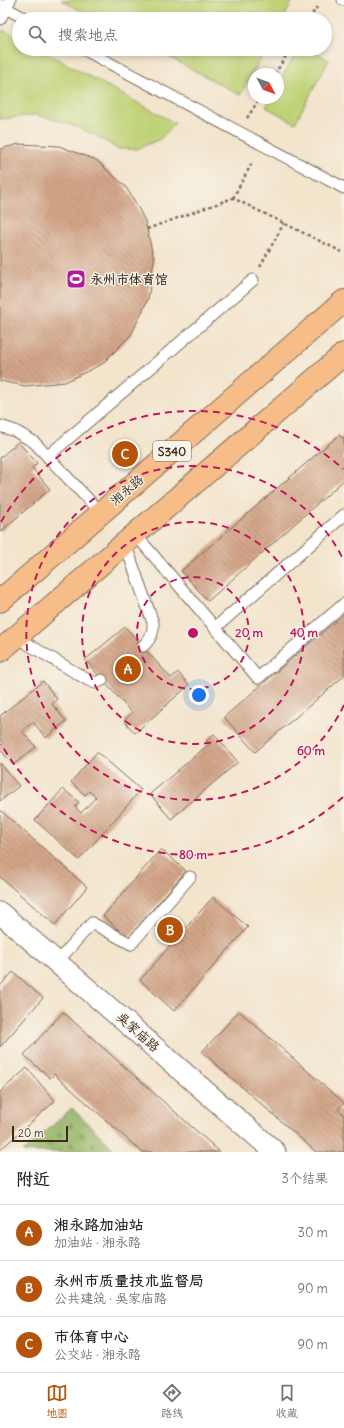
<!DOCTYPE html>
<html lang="zh">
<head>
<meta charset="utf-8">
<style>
	:root { --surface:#fff; --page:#f6f6f6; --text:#202124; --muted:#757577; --line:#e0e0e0; --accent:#b45309 }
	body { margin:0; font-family:Delius,"LXGW WenKai TC",sans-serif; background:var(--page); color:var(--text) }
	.compass { position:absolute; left:248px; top:68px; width:36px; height:36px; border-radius:50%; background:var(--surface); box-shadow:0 2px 6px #0003; rotate:131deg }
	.scale { position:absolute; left:12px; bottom:10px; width:56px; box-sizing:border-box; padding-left:4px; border:2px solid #3b2a1e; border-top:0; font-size:11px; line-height:14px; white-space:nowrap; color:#3b2a1e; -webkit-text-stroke:3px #f7f3e8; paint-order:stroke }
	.you { position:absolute; left:199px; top:695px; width:14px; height:14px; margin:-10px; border:3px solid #fff; border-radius:50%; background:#1a73e8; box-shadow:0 0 0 6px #1a73e833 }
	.badge { display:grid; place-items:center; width:26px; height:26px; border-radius:50%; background:var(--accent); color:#fff; font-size:13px; font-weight:700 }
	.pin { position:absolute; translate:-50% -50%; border:2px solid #fff; box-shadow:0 1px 4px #0006 }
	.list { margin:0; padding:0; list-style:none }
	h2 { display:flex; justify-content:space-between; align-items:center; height:52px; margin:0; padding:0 16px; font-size:17px }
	h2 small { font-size:13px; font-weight:400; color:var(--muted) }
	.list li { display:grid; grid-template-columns:26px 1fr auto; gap:12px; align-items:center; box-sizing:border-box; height:56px; padding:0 16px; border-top:1px solid var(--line) }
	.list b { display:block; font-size:15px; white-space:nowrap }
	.list p { margin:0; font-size:13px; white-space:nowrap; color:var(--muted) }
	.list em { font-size:13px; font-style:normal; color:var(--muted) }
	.icon { flex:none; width:22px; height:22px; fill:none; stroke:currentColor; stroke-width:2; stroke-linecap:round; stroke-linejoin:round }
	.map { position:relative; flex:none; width:344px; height:1152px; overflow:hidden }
	.search { position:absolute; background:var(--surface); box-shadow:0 2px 6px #0003; left:12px; right:12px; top:12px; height:44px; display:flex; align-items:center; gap:10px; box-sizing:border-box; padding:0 14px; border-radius:22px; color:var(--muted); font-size:15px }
	.sheet { height:220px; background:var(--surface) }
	nav { display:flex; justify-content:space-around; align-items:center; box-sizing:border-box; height:56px; border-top:1px solid var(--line); background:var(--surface); font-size:11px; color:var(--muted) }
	nav a { display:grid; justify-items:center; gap:2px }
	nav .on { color:var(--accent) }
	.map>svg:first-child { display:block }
	.green { fill:#bed275; stroke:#7c7e4a }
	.forest { fill:url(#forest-firs); stroke:#686f42 }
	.building { fill:url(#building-back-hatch) }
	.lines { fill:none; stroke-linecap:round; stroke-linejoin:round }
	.lane-casing { stroke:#7b6b5b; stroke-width:13 }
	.street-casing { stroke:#7b6b5b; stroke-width:23 }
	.primary-casing { stroke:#7b6b5b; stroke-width:24 }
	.path { stroke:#7b6b5b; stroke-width:2.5; stroke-dasharray:3 3; stroke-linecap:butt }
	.lane { stroke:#fff; stroke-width:11 }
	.street { stroke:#fff; stroke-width:21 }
	.primary { stroke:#f7bd88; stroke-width:22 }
	.ring { fill:none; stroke:#c2185b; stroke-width:2; stroke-dasharray:7 5 }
	.labels { text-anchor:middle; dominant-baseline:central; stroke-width:3; stroke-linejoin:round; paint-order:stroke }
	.shield { fill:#f7f3e8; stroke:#73665b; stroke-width:1 }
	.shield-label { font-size:12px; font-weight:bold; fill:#3b2a1e }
	.poi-label { font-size:13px; font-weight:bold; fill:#3b2a1e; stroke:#f7f3e8; text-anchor:start }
	.street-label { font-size:13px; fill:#3b2a1e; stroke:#f7f3e8 }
	.centre { fill:#c2185b; stroke:#f7f3e8; stroke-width:2 }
	.ring-label { font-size:12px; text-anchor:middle; font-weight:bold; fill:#c2185b; stroke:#f7f3e8; stroke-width:3; stroke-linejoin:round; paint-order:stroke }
</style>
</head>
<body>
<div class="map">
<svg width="344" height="1152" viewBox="0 0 344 1152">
	<defs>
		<pattern id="forest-firs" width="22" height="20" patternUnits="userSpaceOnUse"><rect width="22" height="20" fill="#96b466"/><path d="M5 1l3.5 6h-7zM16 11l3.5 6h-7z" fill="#7c9353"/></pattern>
		<pattern id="building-back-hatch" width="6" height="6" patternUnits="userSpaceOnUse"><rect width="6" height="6" fill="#d3a588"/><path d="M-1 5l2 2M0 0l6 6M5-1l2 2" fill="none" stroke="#ac876f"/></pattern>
	</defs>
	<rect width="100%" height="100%" fill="#f7f3e8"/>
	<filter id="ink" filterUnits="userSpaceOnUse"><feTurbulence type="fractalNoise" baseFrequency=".025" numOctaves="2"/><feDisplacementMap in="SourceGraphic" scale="8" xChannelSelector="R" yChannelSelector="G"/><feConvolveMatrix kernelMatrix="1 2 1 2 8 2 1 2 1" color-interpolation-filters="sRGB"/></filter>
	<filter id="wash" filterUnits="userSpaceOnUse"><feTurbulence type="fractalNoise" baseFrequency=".012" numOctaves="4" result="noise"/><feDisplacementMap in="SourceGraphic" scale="16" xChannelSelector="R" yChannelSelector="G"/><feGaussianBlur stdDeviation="0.9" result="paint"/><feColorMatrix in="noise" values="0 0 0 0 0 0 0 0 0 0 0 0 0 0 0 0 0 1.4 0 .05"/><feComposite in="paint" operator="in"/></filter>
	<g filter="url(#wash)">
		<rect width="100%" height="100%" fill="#f3e4cc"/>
		<g class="green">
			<path d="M61,0H293L283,19H97Z"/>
			<path d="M3,30L19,38V49H39L175,123L160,139L137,149H118L95,135L67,123L36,115L0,119V35Z"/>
			<path d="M154,49H266L240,95Z"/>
			<path d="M298,49H310L329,60L295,123L266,107L271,98H278V85Z"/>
		</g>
		<path class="forest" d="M72,1108L117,1152H23Z"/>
		<g id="blocks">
			<g class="building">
				<path d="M19,144L59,146L96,160L125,186L134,200L145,221L154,260L148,299L131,335L102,364L65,382L25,386L0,381V149Z"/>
				<path d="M339,435L342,438L344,437V480L208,601L181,571Z"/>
				<path d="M18,442L37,463L32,468L50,489L0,532V458Z"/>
				<path d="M344,614V676L255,752L224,717Z"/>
				<path d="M125,627L171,678L178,672L189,685L135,733L124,721L132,713L85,660Z"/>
				<path d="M43,681L57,699L52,704L66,721L46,738L33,722L22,731L36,747L13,765L0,749V716Z"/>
				<path d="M214,734L238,762L171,819L150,794L209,744L206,741Z"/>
				<path d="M97,752L141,790L79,860L35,820L63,789L79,802L75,807L81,813L96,797L89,791L85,795L71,782Z"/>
				<path d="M0,763L19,786L0,801Z"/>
				<path d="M0,810L87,887L55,925L0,877Z"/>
				<path d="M161,849L186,871L128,938L103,916Z"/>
				<path d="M213,897L248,927L174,1011L140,980Z"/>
				<path d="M13,972L43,998L0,1047V986Z"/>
				<path d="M239,1011L344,1103L338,1109L344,1114V1152H316L202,1052Z"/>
				<path d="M63,1012L220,1152H142L54,1074L50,1078L24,1055Z"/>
				<path d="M27,1068L55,1101L0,1150V1092Z"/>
			</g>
		</g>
	</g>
	<g filter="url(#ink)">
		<use href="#blocks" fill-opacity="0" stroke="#7b6b5b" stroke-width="1"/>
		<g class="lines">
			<g class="lane-casing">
				<g id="lane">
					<path d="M343,0H344"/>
					<path d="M0,5L26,19"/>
					<path d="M0,19L10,0"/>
					<path d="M83,49L344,188"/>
					<path d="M0,426L15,431L34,442L101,513"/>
					<path d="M48,456L253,280"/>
					<path d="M135,534L258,678L344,604"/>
					<path d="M125,543L153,623C154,633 150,640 143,646"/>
					<path d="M215,628L344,515"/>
					<path d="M16,637L88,680L96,683L102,680"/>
					<path d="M57,962L92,923L131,944L190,877"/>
				</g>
			</g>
			<g class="street-casing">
				<path id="street" d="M0,913L275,1152"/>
			</g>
			<g class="primary-casing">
				<g id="primary">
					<path d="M0,601L344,301"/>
					<path d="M0,651L344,354"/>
				</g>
			</g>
			<g class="path">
				<path d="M309,19L317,7"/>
				<path d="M275,74L290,49"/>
				<path d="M247,118L260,98"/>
				<path d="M233,198L253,161"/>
				<path d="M147,229L233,198L342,252"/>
				<path d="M260,267L284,223"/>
			</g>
			<use href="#lane" class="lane"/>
			<use href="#street" class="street"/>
			<use href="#primary" class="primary"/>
		</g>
	</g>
	<g class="ring">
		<circle cx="193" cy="633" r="56"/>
		<circle cx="193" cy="633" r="111"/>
		<path d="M344 705A167 167 0 1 1 344 561"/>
		<path d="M343 797A222 222 0 0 1 1 744M1 522A222 222 0 0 1 343 469"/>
	</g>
	<defs>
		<g id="stadium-square" transform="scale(1)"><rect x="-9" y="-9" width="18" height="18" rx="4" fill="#b5179e" stroke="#f7f3e8"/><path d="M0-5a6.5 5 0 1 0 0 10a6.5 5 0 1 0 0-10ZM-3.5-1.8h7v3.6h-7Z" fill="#fff"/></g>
	</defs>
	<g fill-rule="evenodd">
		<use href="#stadium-square" x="76" y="279"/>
	</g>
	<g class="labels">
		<rect class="shield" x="153" y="441" width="38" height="20" rx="3"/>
		<g class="shield-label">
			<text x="172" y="451">S340</text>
		</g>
		<g class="poi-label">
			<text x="90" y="279">永州市体育馆</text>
		</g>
		<g class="street-label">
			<text transform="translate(127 490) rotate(-41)">湘永路</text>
			<text transform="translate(138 1032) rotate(41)">吴家庙路</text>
		</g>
	</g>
	<circle cx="193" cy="633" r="6" class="centre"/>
	<g class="ring-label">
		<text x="249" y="637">20 m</text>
		<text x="304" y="637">40 m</text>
		<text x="311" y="755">60 m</text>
		<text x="193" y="859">80 m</text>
	</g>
</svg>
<svg class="compass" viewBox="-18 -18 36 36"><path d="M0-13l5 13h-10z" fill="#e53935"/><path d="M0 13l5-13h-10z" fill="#757577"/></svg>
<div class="scale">20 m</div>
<div class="you"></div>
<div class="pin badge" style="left:128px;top:669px">A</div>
<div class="pin badge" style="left:170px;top:930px">B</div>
<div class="pin badge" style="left:125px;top:454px">C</div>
<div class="search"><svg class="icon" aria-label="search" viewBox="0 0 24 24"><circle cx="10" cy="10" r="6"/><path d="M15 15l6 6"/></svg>搜索地点</div>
</div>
<section class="sheet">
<h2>附近<small>3个结果</small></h2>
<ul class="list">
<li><span class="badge">A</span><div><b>湘永路加油站</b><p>加油站 · 湘永路</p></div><em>30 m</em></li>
<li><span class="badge">B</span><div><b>永州市质量技术监督局</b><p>公共建筑 · 吴家庙路</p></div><em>90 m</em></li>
<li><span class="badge">C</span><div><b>市体育中心</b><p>公交站 · 湘永路</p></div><em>90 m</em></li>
</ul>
</section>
<nav>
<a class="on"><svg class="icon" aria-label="map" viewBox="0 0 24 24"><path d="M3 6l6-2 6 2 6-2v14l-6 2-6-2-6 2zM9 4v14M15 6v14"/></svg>地图</a>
<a><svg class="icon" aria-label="directions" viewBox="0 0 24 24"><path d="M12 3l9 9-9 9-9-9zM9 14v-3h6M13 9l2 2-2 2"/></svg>路线</a>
<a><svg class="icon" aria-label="saved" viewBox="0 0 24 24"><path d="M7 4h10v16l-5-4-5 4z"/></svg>收藏</a>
</nav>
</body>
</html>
